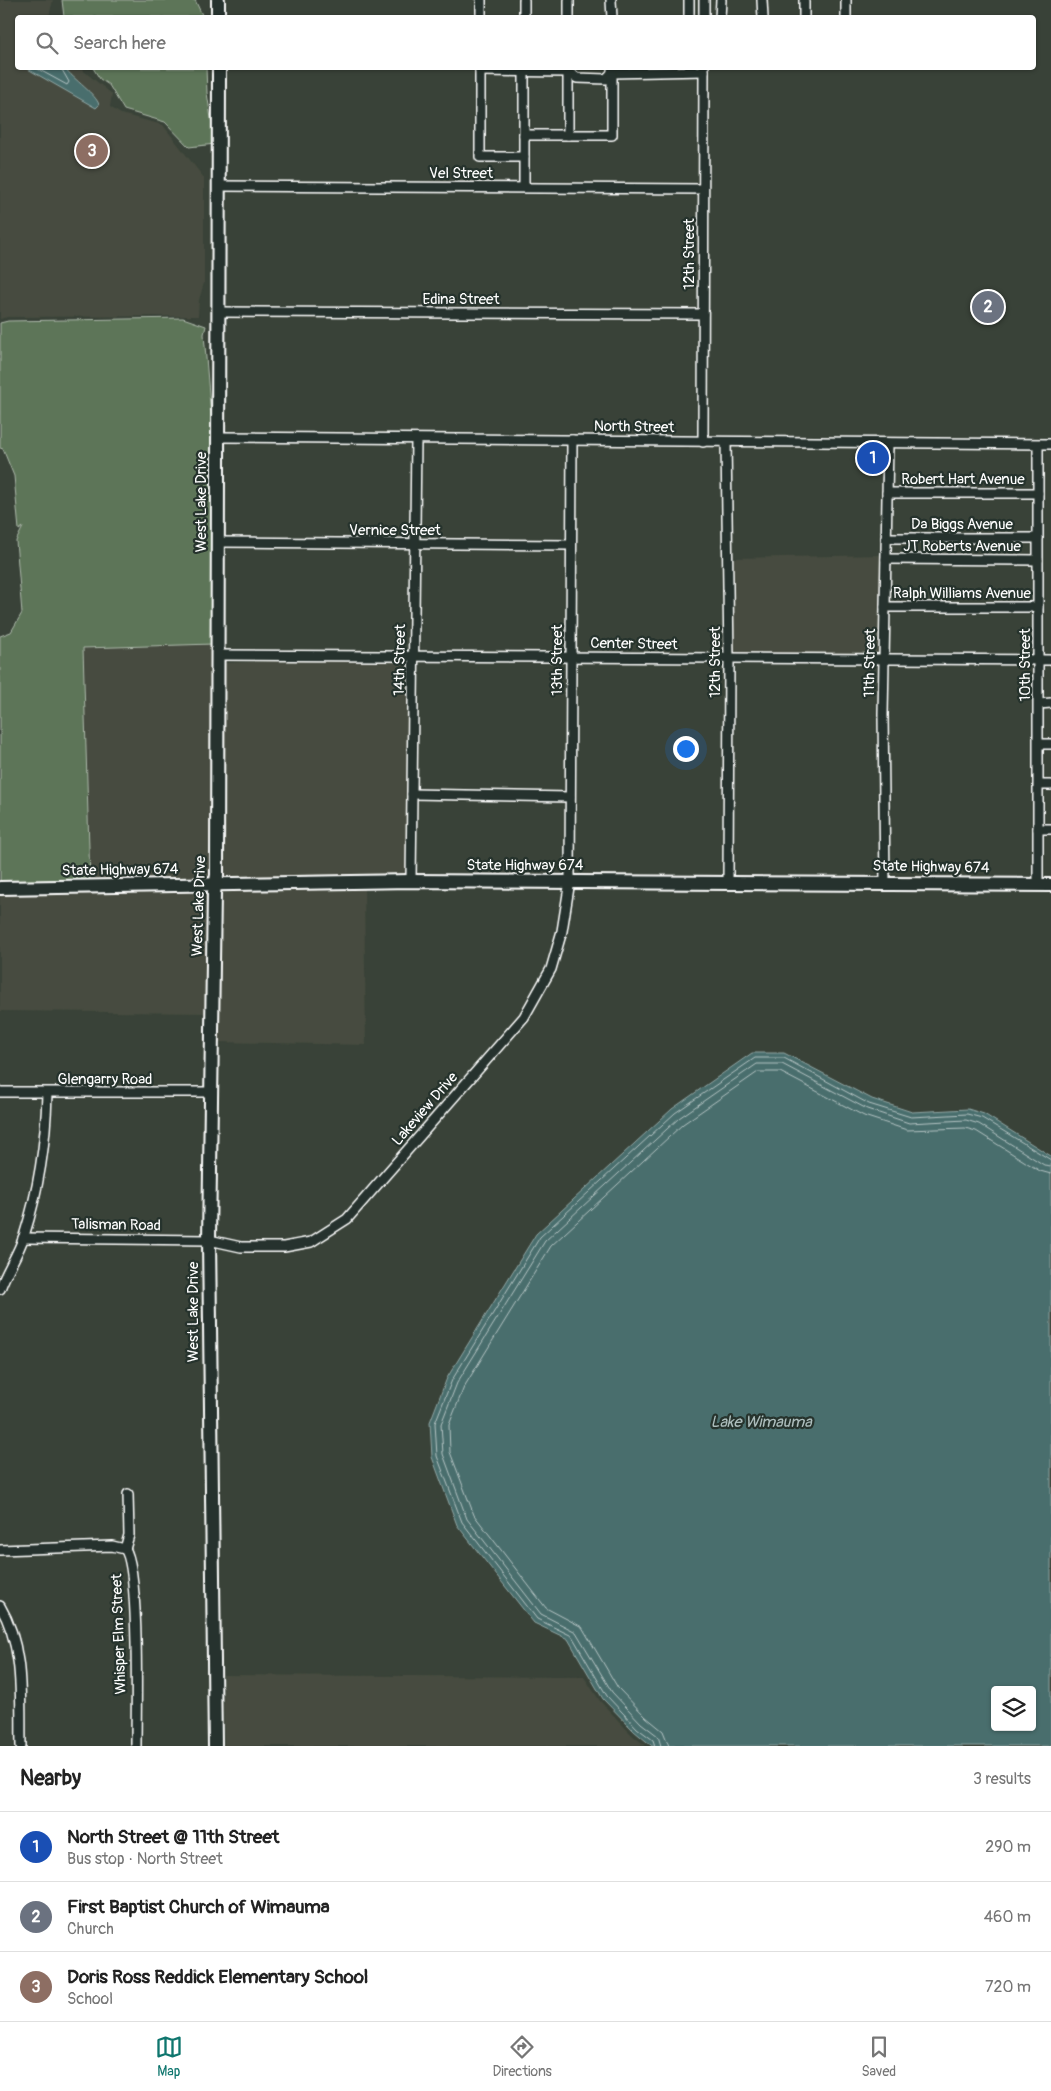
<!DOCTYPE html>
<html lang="en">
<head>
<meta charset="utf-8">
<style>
	:root { --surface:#fff; --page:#f6f6f6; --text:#222; --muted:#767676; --line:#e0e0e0; --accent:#0f766e }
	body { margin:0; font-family:Pangolin,sans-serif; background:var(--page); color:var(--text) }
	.controls { position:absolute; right:15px; bottom:15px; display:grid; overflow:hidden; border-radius:5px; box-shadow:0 1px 4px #0004 }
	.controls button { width:45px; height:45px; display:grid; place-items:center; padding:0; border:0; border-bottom:1px solid var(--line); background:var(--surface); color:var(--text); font:25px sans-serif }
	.you { position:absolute; left:685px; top:748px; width:18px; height:18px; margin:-12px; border:4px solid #fff; border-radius:50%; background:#1a73e8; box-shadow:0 0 0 8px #1a73e833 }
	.badge { display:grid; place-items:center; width:32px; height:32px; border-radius:50%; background:var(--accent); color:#fff; font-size:16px; font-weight:700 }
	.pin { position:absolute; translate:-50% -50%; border:2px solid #fff; box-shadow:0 1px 5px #0006 }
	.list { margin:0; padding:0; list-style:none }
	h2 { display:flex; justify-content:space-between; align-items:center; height:65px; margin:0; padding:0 20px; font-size:21px }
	h2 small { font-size:16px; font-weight:400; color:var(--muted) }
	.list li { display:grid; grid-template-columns:32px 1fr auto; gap:15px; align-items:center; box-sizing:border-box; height:70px; padding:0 20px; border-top:1px solid var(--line) }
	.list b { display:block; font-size:19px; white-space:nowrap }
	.list p { margin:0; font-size:16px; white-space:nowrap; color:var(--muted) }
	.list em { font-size:16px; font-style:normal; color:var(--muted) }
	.icon { flex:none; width:28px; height:28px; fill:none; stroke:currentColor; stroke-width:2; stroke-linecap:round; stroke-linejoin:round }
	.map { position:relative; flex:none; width:1051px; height:1746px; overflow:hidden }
	.search { position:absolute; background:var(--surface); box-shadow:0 1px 4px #0004; left:15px; right:15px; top:15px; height:55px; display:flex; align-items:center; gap:12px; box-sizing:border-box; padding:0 18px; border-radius:5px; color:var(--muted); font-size:19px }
	.sheet { height:275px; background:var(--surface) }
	nav { display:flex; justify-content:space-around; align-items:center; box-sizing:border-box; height:70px; border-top:1px solid var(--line); background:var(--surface); font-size:14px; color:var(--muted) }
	nav a { display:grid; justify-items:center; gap:2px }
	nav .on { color:var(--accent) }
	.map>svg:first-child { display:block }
	.built { fill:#464c3f }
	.green { fill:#5d7458; stroke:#aebaac }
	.water { fill:#496e6d; stroke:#92a8a7; fill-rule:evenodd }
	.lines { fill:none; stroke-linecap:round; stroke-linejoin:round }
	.shore { stroke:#b6c5c5; stroke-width:1 }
	.street-casing { stroke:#fff; stroke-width:12 }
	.secondary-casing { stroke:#fff; stroke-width:16 }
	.street { stroke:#26332d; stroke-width:9 }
	.secondary { stroke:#26332d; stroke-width:12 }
	.labels { text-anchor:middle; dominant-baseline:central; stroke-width:4.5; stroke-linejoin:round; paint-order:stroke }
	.street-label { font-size:15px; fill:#fff; stroke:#26332d }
	.water-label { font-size:16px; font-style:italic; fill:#adbebd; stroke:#26332d }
</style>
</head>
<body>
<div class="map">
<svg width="1051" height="1746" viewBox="0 0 1051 1746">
	<rect width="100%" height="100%" fill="#394238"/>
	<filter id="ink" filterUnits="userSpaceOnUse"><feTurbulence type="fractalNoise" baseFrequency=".02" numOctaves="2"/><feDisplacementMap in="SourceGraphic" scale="10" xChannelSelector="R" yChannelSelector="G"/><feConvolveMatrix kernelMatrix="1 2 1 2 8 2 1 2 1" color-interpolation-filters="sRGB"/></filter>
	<g filter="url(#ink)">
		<g class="built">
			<path d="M0,0H53L49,17L18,18V68H80L112,94L110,107L121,114L163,125L204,178V283L199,300L198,316L7,317L0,319Z"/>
			<path d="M882,555L880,655L733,654L732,558Z"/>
			<path d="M213,644L212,879L90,882L83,648Z"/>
			<path d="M298,660H409L407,877L220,879L223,663Z"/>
			<path d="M364,886L366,1045L217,1042L220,888Z"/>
			<path d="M212,888L208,1013L0,1011V892Z"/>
			<path d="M223,1675L584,1677L600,1701L632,1735L646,1746H224Z"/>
		</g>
		<g class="green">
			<path d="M62,0H195L203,17H64Z"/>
			<path d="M93,68H206L207,93L215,144L189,147L165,122L124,110L109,85L100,79Z"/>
			<path d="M183,318L206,326L204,334L213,442V644L83,648L90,882L0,883V636L11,632L22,613L16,541L23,527L19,530L14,476L3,449L0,448V323L8,321Z"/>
		</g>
		<g class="water">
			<path d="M26,68H65C73,79 97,95 99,105L96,108Z"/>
			<path d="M752,1053H784L872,1099L912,1112L968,1109L984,1114L1051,1156V1746H652L634,1731L603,1699L568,1639L534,1623L457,1525L432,1457L430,1422L447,1378L536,1234L672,1109ZM995,1690H1032V1727H995Z"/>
		</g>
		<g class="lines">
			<g class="shore">
				<path d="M36,68L67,85L69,82L61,68"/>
				<path d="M655,1746L653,1740L637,1728L607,1696L572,1636L537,1619L462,1522L437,1456L435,1423L452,1380L540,1237L675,1113L755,1058H784L869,1104L911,1117L967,1114L982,1118L1051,1160"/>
				<path d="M661,1746L658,1736L641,1723L612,1692L576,1632L541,1614L467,1519L443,1454L441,1424L457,1383L545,1241L679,1118L757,1064H782L867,1109L909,1123L966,1120L979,1124L1044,1165L1051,1166"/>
				<path d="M669,1746L663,1731L646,1717L618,1688L582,1627L546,1608L474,1515L450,1452L449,1425L464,1387L551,1246L683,1124L758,1072H780L864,1116L907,1130L965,1128L976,1131L1040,1171L1051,1174"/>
			</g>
			<g class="street-casing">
				<g id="street">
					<path d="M524,0V18"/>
					<path d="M611,0L612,18"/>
					<path d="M689,0V18"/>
					<path d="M762,0L763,18"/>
					<path d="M481,18V0"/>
					<path d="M569,18V0"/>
					<path d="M704,18V0"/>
					<path d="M720,18L721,0"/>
					<path d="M804,18V0"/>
					<path d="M846,18V0"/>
					<path d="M480,68V157H524"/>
					<path d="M524,68V187"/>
					<path d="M480,71L568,72L577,78L606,79L612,73L704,71"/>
					<path d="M524,135H612V70"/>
					<path d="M568,135V68"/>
					<path d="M219,186L703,189"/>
					<path d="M219,312L703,314"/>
					<path d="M218,437L1051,444"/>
					<path d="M703,442L704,68"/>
					<path d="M726,442L729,659L728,882"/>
					<path d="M887,493H1038"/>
					<path d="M886,538H1038"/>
					<path d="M218,542L571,545"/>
					<path d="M886,559L1038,560"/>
					<path d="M885,607H1038"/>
					<path d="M217,655L1051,660"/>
					<path d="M1039,704L1051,703"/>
					<path d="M1039,744H1051"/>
					<path d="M1039,785H1051"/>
					<path d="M412,794L570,797"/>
					<path d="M1038,829H1051"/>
					<path d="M411,881L416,439"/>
					<path d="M885,882L883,715L888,443"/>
					<path d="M1038,885V445"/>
					<path d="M0,1092H211"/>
					<path d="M23,1238L209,1240L241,1247H284L311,1242L347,1219L524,1017L551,969L562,931L570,881L572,440"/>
					<path d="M0,1289C6,1271 18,1255 24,1236C39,1189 46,1142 47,1093"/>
					<path d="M125,1549C140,1569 136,1713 136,1746"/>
					<path d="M125,1549L129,1535L128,1494"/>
					<path d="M0,1550L112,1546L125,1549"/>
					<path d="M0,1606C25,1648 20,1699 21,1746"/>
				</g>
			</g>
			<g class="secondary-casing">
				<g id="secondary">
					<path d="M218,0V18"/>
					<path d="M0,888L411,881L1051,885"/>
					<path d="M215,1746L209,1240L214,893L217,875L219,68"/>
				</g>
			</g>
			<use href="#street" class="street"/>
			<use href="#secondary" class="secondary"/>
		</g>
	</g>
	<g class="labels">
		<g class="street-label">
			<text x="461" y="173">Vel Street</text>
			<text transform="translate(689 254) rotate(-90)">12th Street</text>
			<text x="461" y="299">Edina Street</text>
			<text transform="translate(634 427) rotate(1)">North Street</text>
			<text x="963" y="479">Robert Hart Avenue</text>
			<text transform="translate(201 502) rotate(-90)">West Lake Drive</text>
			<text x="962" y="524">Da Biggs Avenue</text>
			<text x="395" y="530">Vernice Street</text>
			<text x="962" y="546">JT Roberts Avenue</text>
			<text x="962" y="593">Ralph Williams Avenue</text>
			<text transform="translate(634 644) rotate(1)">Center Street</text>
			<text transform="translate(400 660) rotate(-89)">14th Street</text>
			<text transform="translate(557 660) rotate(-90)">13th Street</text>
			<text transform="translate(715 662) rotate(-90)">12th Street</text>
			<text transform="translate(870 663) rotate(-89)">11th Street</text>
			<text transform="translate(1025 665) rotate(-90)">10th Street</text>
			<text x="525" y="865">State Highway 674</text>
			<text transform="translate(931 867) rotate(1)">State Highway 674</text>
			<text transform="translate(120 870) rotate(-1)">State Highway 674</text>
			<text transform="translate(199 906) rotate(-88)">West Lake Drive</text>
			<text x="105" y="1079">Glengarry Road</text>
			<text transform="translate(425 1109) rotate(-49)">Lakeview Drive</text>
			<text transform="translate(116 1225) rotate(1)">Talisman Road</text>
			<text transform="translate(193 1312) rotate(-90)">West Lake Drive</text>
			<text transform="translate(119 1634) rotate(-92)">Whisper Elm Street</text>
		</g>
		<g class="water-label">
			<text x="761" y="1422">Lake Wimauma</text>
		</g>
	</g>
</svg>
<div class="controls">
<button><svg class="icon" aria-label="layers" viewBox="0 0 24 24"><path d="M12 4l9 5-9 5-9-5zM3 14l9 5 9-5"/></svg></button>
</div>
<div class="you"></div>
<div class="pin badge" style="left:873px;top:458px;background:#1a4fb4">1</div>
<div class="pin badge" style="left:988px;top:307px;background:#6b7280">2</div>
<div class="pin badge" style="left:92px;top:151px;background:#8d6e63">3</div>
<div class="search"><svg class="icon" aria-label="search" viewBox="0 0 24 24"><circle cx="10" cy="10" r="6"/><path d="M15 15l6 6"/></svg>Search here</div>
</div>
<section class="sheet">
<h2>Nearby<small>3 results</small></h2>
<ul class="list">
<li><span class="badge" style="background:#1a4fb4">1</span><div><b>North Street @ 11th Street</b><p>Bus stop · North Street</p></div><em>290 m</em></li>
<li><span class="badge" style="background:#6b7280">2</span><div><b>First Baptist Church of Wimauma</b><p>Church</p></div><em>460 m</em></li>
<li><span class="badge" style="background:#8d6e63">3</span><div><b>Doris Ross Reddick Elementary School</b><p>School</p></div><em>720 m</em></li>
</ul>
</section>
<nav>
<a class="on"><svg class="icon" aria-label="map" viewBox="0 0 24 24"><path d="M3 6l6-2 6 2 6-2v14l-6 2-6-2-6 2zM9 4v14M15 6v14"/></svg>Map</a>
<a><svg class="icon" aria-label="directions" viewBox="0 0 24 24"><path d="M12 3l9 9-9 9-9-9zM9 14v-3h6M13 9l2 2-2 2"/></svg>Directions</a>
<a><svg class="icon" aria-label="saved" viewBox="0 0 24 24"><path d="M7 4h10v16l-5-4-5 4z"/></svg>Saved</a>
</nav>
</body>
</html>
